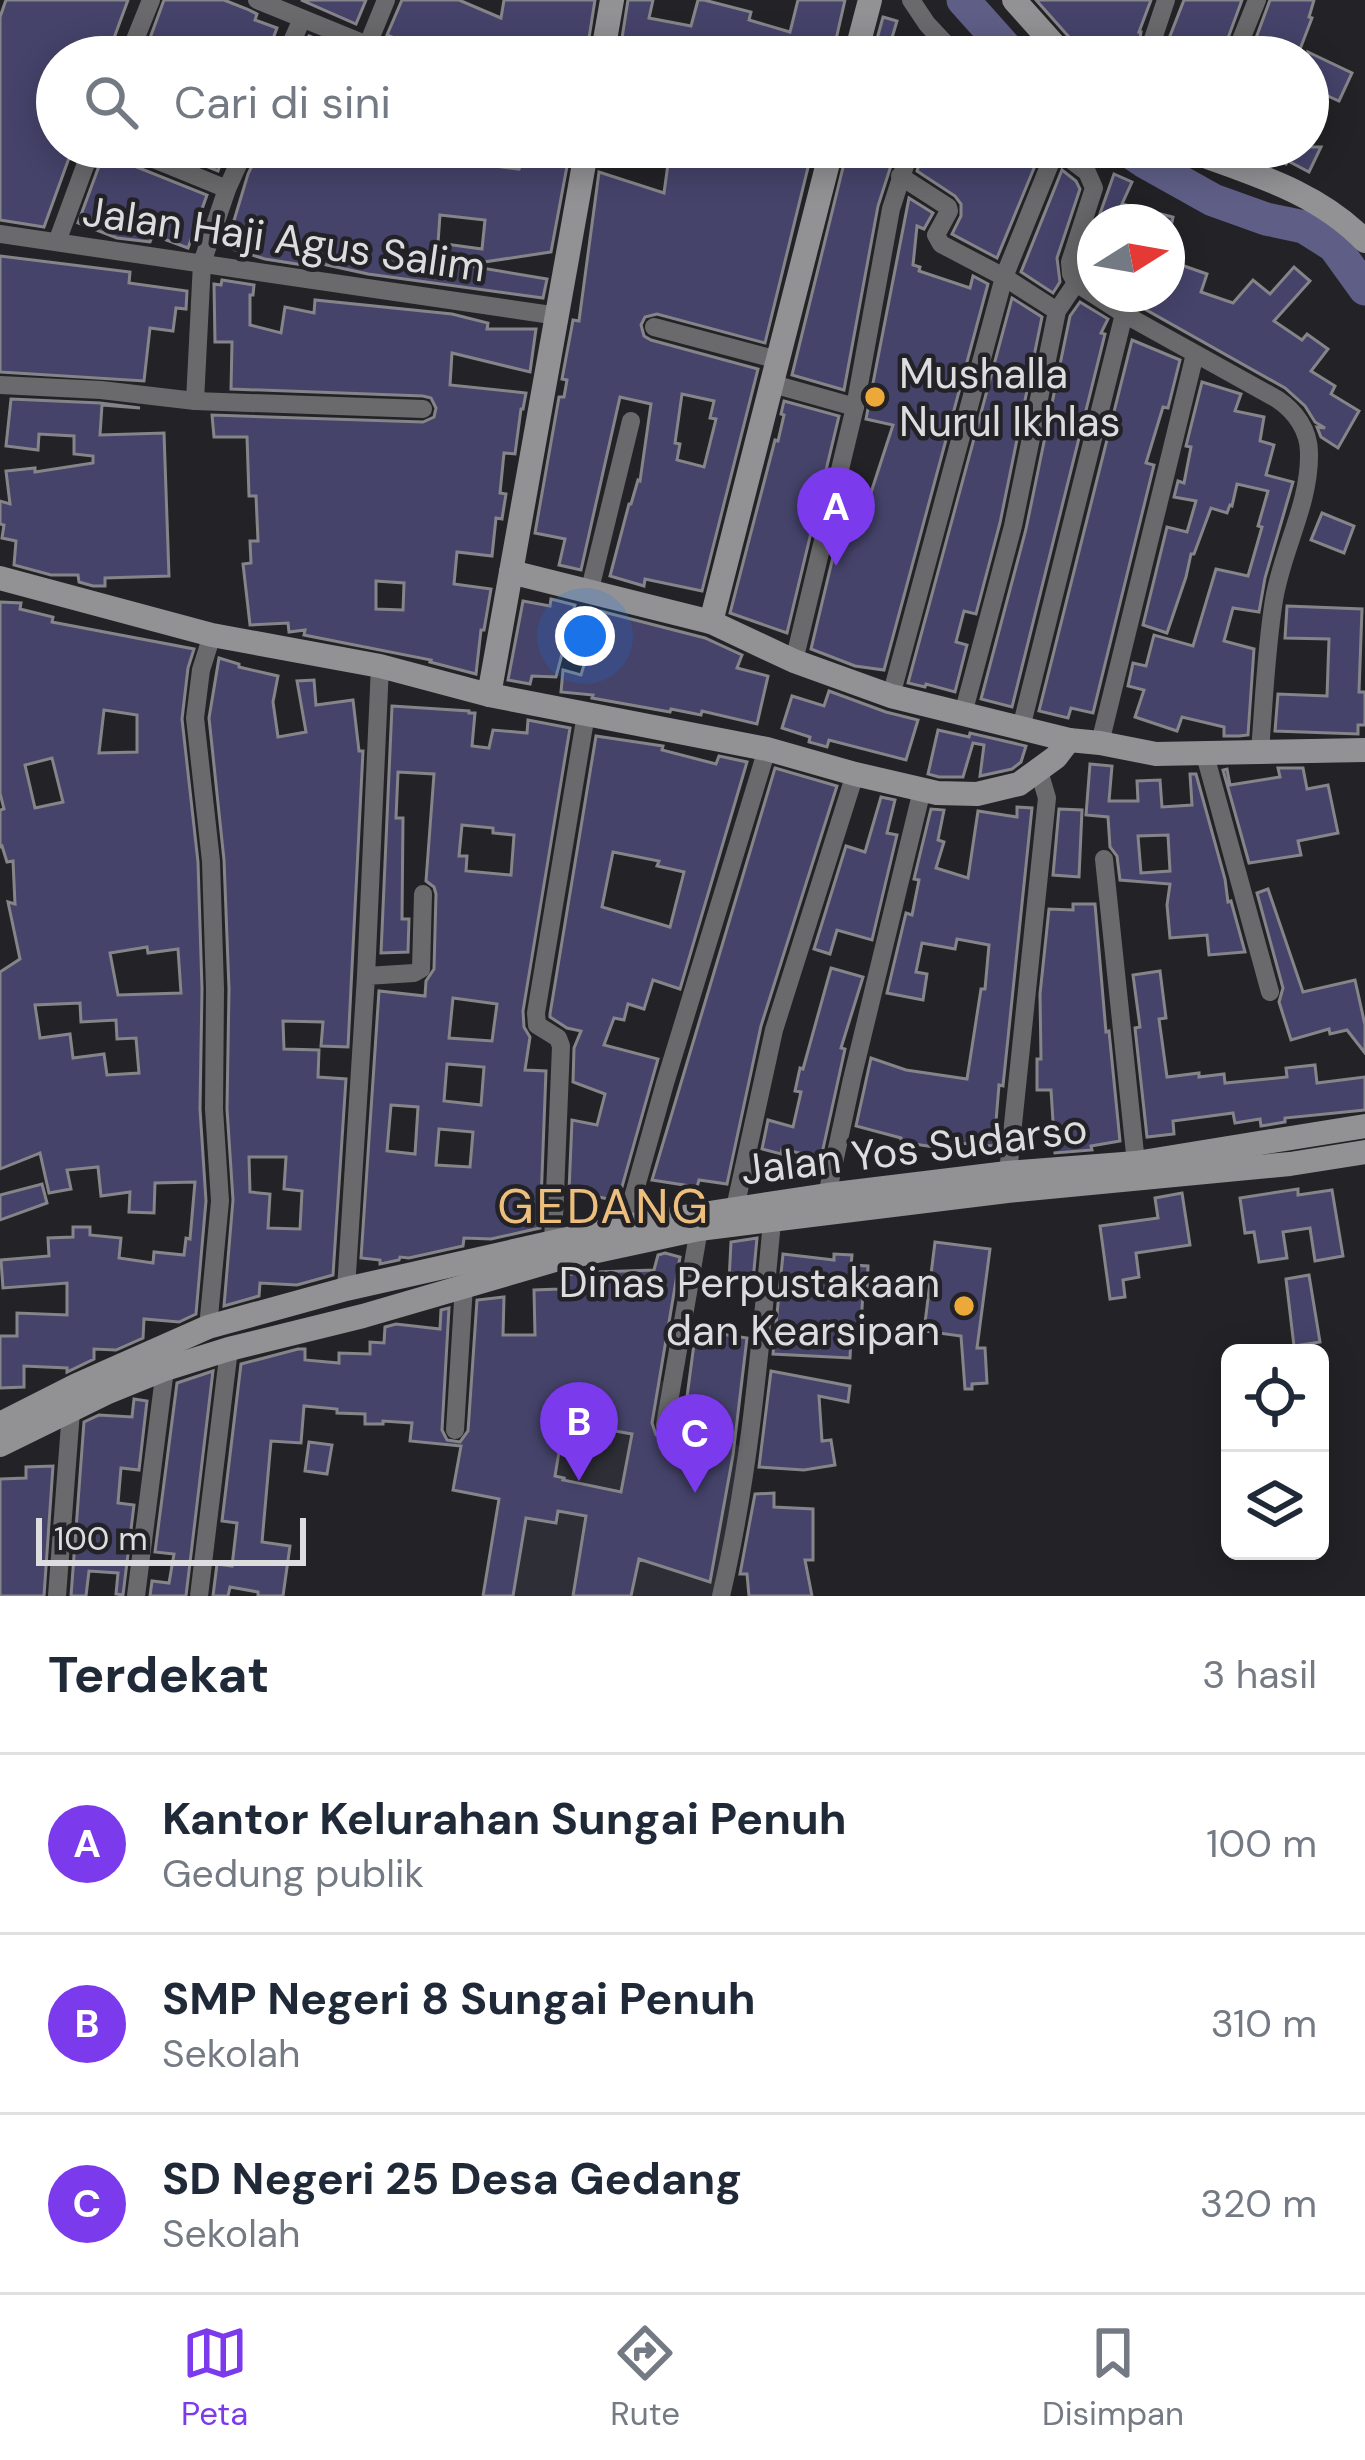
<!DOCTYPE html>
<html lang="id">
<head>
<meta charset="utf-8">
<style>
	:root { --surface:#fff; --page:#f2f2f3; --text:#1f2937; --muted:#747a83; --line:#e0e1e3; --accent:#7c3aed }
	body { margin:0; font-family:"DM Sans",sans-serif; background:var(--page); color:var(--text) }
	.controls { position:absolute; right:36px; bottom:36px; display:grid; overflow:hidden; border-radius:18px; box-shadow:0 6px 30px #0003 }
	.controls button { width:108px; height:108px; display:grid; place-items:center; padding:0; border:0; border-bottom:3px solid var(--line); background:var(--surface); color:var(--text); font:60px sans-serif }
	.compass { position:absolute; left:1077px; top:204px; width:108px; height:108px; border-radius:50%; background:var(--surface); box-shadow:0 6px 30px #0003; rotate:79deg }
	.scale { position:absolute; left:36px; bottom:30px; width:270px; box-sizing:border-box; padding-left:12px; border:6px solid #dddde0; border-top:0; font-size:33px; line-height:42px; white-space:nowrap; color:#dddde0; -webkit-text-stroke:9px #232327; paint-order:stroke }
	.you { position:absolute; left:585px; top:636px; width:42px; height:42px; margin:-30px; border:9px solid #fff; border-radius:50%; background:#1a73e8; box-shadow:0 0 0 18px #1a73e833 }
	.badge { display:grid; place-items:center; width:78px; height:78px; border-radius:50%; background:var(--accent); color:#fff; font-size:39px; font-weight:700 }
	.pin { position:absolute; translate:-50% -99px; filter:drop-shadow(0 3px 6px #0008) }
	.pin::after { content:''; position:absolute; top:63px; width:42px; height:36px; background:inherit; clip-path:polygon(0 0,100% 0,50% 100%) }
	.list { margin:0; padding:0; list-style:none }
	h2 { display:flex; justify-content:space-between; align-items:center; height:156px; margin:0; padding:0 48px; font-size:51px }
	h2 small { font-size:39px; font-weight:400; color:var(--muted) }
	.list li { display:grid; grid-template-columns:78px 1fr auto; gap:36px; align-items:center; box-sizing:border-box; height:180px; padding:0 48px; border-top:3px solid var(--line) }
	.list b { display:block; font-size:45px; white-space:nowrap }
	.list p { margin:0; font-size:39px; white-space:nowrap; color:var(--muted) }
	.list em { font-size:39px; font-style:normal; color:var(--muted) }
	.icon { flex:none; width:66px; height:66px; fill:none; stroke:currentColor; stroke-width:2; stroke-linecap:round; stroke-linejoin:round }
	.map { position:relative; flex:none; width:1365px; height:1596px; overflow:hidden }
	.search { position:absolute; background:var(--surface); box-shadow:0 6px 30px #0003; left:36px; right:36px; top:36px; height:132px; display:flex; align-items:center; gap:30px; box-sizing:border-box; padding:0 42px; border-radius:66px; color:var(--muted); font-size:45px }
	.sheet { height:696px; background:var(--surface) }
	nav { display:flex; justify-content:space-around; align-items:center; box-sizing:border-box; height:168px; border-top:3px solid var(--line); background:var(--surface); font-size:33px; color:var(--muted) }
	nav a { display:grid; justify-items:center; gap:6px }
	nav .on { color:var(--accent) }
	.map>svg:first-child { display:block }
	.built { fill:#2e2e36 }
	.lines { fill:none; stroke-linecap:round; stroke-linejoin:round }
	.river { stroke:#5f5e87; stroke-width:33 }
	.building { fill:#45436a; stroke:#858589; stroke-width:3; fill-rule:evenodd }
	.street { stroke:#6a6a6c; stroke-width:18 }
	.secondary { stroke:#929295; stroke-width:24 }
	.poi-dot { fill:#eca93a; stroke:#232327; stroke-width:4.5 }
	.labels { text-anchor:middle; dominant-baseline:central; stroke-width:9; stroke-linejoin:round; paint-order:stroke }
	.street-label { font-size:42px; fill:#dddde0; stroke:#232327 }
	.poi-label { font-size:42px; fill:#dddde0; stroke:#232327; text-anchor:start }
	.quarter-label { font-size:48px; letter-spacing:3px; fill:#eebf7c; stroke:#232327 }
</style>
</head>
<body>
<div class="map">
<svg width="1365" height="1596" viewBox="0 0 1365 1596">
	<rect width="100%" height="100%" fill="#232327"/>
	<path class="built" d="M595,1371L663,1382L659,1406L664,1431L746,1447L720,1596H483L514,1415Z"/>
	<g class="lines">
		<g class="river">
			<path d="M963,0L1014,57"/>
			<path d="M1123,147L1145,162L1213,200L1266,219L1304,227L1334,246L1365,289"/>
		</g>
	</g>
	<g class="building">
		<path d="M6,0H128L107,57H57V147H73L44,227L0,220V17Z"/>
		<path d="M164,0H224L247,9L257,14L255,20L277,28L266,57H143Z"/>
		<path d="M301,0H366L356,24Z"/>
		<path d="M402,0H459L501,18L504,0H595L586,57H476L464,53L463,57H440L387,35Z"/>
		<path d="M628,0H653L649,18L691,26L698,0H704L751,12L749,20L790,32L798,0H845L832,57H619Z"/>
		<path d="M1036,0H1151L1139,32H1141L1139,44L1143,52L1154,55L1162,51L1168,41L1184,0H1242L1221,57H1081L1077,46Z"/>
		<path d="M1270,0H1314L1309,17L1312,18L1297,57H1249Z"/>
		<path d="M883,17L897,21L891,41L932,49L937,57H872Z"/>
		<path d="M309,36L361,57H300Z"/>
		<path d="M1308,52L1352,73L1339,101L1308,87Z"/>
		<path d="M106,147H111L113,154L119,160L207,195L188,248L153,235L150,242L117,238L78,223Z"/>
		<path d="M160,147H226L218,171Z"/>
		<path d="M269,147H325L359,157L360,147H437L433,161L462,166L465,147H488L486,165L519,169L527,147H561L558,158L568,161L551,252L464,265L547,279L543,298L368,274L304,260L303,265L265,259L226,247L248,174L256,158L263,161ZM440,215L485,220L482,249L438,243Z"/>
		<path d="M613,147H813L765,343L657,314L645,317L641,325L644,336L651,340L758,369L702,591L645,579L644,586L610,576L629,504H631L638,480L640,481L651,404L620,397L581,570L559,565L565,539L535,533L559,397H564L567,380L562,379L571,331L573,320L579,321L599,172L664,193L668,164L613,155ZM682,394L714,401L710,418L716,419L704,467L677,460L680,444L675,443Z"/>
		<path d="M848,147L874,153L876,147H897L878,206L844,390L792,375Z"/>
		<path d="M924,147H1038L1033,153L1039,156L997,258L952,234L961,216V204L955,196L917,171Z"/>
		<path d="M1255,147H1321L1309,172L1288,161L1286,164Z"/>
		<path d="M1062,170L1076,181L1080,189L1057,258L1060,282L1053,293L1021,272Z"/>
		<path d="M1114,174L1132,182L1122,204L1173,217L1172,222H1097Z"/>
		<path d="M909,198L933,213L924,229L917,226L913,265L920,267L919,271L970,288L973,276L988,284L884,670L855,666L811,649L843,515L862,520L893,425L866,419Z"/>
		<path d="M0,256L130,272L129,283L187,291L186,309L176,308L173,331L150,328L144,381L0,372Z"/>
		<path d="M1167,260L1207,274L1201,292L1233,303L1253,280L1270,294L1294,267L1310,281L1274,321L1302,340L1307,334L1328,349L1311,371L1335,386L1331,394L1359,411L1338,448L1321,437L1317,427L1325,428L1315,422L1305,406L1285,388L1118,294H1167Z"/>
		<path d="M222,280L254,285L253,295H250V325L281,333L285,307L314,313L315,300L452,314L488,323L487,329H536L530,372L452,353L450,385L526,393L523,409H521L515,454L504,453L500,493L506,494L502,519L496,518L492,556L457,552L454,584L491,589L484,630H481L476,674L430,662L431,660L304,635L305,630L289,632L288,623L250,625L243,564L251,563L250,541H258L256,496H249L247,437H214L212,415L423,422L434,417L436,408L431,398L423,396L231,389L232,342H215L214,284L221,285ZM376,581L404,583L403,610L376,609Z"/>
		<path d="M1012,298L1042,317L1000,523L976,614L964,611L956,642L967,645L955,692L926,684L925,687L908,683Z"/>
		<path d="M1080,302L1108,319L1101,333L1105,334L1012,707L981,699L1026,529L1070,316Z"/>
		<path d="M1132,340L1180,360L1168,408L1163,407L1146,463L1154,465L1093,713L1071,708L1068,718L1039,711Z"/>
		<path d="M1202,382L1241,394L1235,411L1264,417L1260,441L1274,445L1266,475L1293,482L1265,578L1259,612L1233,608L1224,641L1254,649L1248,735L1239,736H1224V727L1182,717L1177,731L1135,717L1144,690L1128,686L1133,663L1146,666L1154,635L1193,646L1216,569L1248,576L1262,527L1258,526L1268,491L1237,484L1232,506L1230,505L1227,513L1211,508L1194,554H1191L1186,577L1167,633L1143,625L1167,527L1187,532L1196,501L1174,497L1178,481L1184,483L1191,447L1186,446Z"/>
		<path d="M11,399L100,403L140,408L102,405L100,435L164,433L169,576L105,578V586H93L79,582L78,575H51L14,565L16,541L2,538L4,525L0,524V501L10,504L6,471L35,468V472L93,463V456L74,454V436L39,434L38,450L6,446Z"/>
		<path d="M784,401L839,416L787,633L730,613L775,440L778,441L784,415L781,414Z"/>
		<path d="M1322,513L1354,526L1344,553L1311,540Z"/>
		<path d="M551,599L575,605L556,677L532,676L530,684L508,680L523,601L550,606Z"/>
		<path d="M0,602L21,603L20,609L53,617L52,622L194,649L188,668L182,719L198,862L202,989L200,1109L206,1201L196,1314L179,1322L144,1319L143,1338L116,1350L94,1349V1359L67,1372V1368L24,1366V1387L0,1388V1336H17V1313L67,1315V1283L3,1288L1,1260L49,1256L48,1238L73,1237V1227H90V1235L121,1238L119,1258L153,1263L154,1252L184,1255L186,1238L190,1239L195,1182L155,1183L154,1213L129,1212L130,1192L101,1196L98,1167L67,1170L71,1189L49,1193L40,1153L0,1169V972L20,959L8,902L15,904L13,861L7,862L2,846L0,847V810L4,809L0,793ZM104,710L137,715V752L99,753ZM52,758L63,802L35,808L25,765ZM147,947L148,953L178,949L181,993L118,995L110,953ZM80,1003L81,1022L116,1020L117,1039L136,1038L139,1073L107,1075L104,1054L73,1058L70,1034L40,1038L35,1005Z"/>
		<path d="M1287,606L1362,609L1359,692H1365V725H1358V734L1275,731L1278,694L1327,696L1329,639L1285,638Z"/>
		<path d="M600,611L705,638L742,655L737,668L768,676L757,724L702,711L701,715L671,709L670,712L592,698L593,695L561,692L563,670L581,675Z"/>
		<path d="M219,658L239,664V667L278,676L273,702L278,737L306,732L297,681L314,680L316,705L353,700L359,751H363L348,1047L321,1046L323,1022L283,1021L284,1049L319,1050L318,1077L346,1079L333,1275L297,1285L260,1283L259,1296L224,1306L233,1200L227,1109L229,989L224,860L209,718ZM249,1157H286L284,1189L302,1191L300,1229L268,1228L270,1194L250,1192Z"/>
		<path d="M829,691L886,712L918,720L906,760L829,740L827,747L809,742L810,737L782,728L792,696L824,706Z"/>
		<path d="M392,706L469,711V713H475L472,746L489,748L493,730L527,733L528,720L570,728L523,1011L524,1027L530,1037L525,1070L546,1071L540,1228L491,1239L464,1238L463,1246L409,1258L400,1257L399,1260L380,1264V1260L361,1258L379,991L425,996L426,981L434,969L436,894L434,887L426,881L434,774L398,772L396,818H403L402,919H409L408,952L381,953ZM462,825L493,828V833L514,835L511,875L466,871L467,856H459ZM453,998L497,1004L492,1041L449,1038ZM447,1064L484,1067L481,1105L444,1101ZM391,1105L418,1107L415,1154L387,1151ZM439,1129L473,1132L470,1167L436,1165Z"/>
		<path d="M938,730L969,737L970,733L1026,746L1021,762L1012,769L980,776L984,745L973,743L963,777H939L928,774Z"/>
		<path d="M596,736L663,746L662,750L716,764L719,756L747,762L680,989L653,980L644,1009L628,1004L624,1020L614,1018L604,1045L658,1059L618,1201L569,1191L572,1120L597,1125L605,1094L573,1082L574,1048L581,1031L567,1028L550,1017V1014ZM613,852L659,861L657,866L684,872L670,927L602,907Z"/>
		<path d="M1090,764L1112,766L1109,801H1138L1137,781L1160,780L1162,807L1192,805L1190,774H1196L1225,879L1228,902L1231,901L1245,952L1209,955L1207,935L1170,938L1167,905L1170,884L1120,880L1117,856L1110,847L1108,817L1086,815ZM1168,835L1170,871L1141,873L1138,836Z"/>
		<path d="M775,768L837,786L761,1026L727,1184L699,1180L697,1187L652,1180Z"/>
		<path d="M1278,768H1303L1307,789L1328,785L1338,833L1298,841L1301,855L1249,863L1223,770L1227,769L1230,785L1280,777Z"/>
		<path d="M881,797L895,800L887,833L897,835L872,940L837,930L830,954L814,949L846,846L865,852Z"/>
		<path d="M1017,807L1032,808L1003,1086L999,1085L994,1146L948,1142L947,1149L901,1142V1138L856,1126L871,1058L906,1070L967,1079L981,989H985L989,945L957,939L955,949L922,943L916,972L927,974L923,1000L887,993L906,913L912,915L919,880L914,879L931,809L944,810L938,840L944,842L936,868L968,878L978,811L1017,817Z"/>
		<path d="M1059,809L1082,810L1079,877L1053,875Z"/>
		<path d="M1268,889L1303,992L1355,980L1365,1025V1053L1347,1030L1330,1034L1329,1029L1291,1040L1279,1002L1283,988L1257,893Z"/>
		<path d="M1073,904H1095L1106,1032L1109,1031L1120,1141L1091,1146L1092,1150L1055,1153L1051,1090H1037V1059H1041L1040,994L1049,909L1073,910Z"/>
		<path d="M831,968L863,977L841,1048L845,1049L821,1158L782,1149L781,1154L762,1149L768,1120L793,1127L801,1092L795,1091L800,1068L803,1069Z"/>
		<path d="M1160,971L1166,1018L1159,1019L1167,1077L1199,1073V1077L1224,1074L1225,1083L1287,1077L1286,1068L1315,1065L1317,1083L1365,1077V1110L1285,1118V1122L1261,1126L1260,1119L1235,1123L1233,1113L1173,1121L1174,1134L1147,1137L1135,1028L1140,1027L1133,975Z"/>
		<path d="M42,1184L47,1203L0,1220V1195Z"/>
		<path d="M1298,1189V1195L1332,1190L1343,1256L1315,1261L1310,1228L1283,1232L1287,1258L1259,1262L1254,1232L1245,1233L1240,1198Z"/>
		<path d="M1182,1193L1190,1245L1136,1253L1139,1277L1123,1280L1125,1297L1110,1299L1100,1226L1158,1218L1155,1198Z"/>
		<path d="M757,1238L753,1281H729L731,1242Z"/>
		<path d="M935,1242L990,1249L977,1348H985L987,1383L972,1384V1389H965L961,1336L924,1331Z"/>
		<path d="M665,1253L680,1257L652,1423L656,1435L663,1438V1441L681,1442L694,1344L719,1348L721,1334L747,1338L733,1455L710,1582L639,1559L631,1596H573L586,1516L558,1511L556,1523L526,1518L513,1596H483L499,1499L453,1490L461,1446L410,1441L412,1423L383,1421V1424H365V1414L337,1413V1409L304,1406L301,1443L271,1441L262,1542L290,1546L283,1596H258V1592L230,1587L228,1596H213L217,1564L232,1566L237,1523L222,1521L241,1364L298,1349H305V1360L339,1363V1353L370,1354V1342L384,1343L385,1327L396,1324L440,1329L441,1310L449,1308L442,1430L447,1440L460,1442L468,1431L477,1300L504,1297L503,1335H535L534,1290L560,1289V1277L595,1268V1272L654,1270L658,1255ZM564,1422L632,1434L621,1492L563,1480L564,1478L555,1476Z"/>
		<path d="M783,1254L834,1260V1254L852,1255L851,1265L868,1266L867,1294L863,1293L860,1339L851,1338L850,1358L773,1354Z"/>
		<path d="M1309,1275L1320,1342L1294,1346L1286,1279Z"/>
		<path d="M213,1371L186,1596H150L152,1581L169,1583L174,1554L155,1552L177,1383Z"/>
		<path d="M771,1371L850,1386L848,1402L819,1396L822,1441L831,1440L835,1465L804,1470L759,1467Z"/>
		<path d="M134,1399L147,1401L139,1470L121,1468L118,1503L134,1505L123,1595L116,1594L118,1573L89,1571L86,1596H71L84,1422L99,1415L132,1417Z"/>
		<path d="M309,1442L332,1445L327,1474L305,1471Z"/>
		<path d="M53,1466L44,1596H0V1479L26,1478V1467Z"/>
		<path d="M774,1493V1507L813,1509V1560H805L812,1596H749L747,1574H740L755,1494Z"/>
	</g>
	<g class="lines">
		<g class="street">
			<path d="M257,0L397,57"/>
			<path d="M911,0L927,24L958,57"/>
			<path d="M1152,42L1166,0"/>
			<path d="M368,44L386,0"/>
			<path d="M128,57L151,0"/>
			<path d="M285,57L302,19"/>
			<path d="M1234,57L1257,0"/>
			<path d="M124,147L227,189"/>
			<path d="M1054,147L1087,172L1094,188L1070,262L1071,274L1076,283L1124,314L1277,399C1295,411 1309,430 1309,453C1310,504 1282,550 1274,600C1266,649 1264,701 1260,751"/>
			<path d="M900,176L948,207L949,211L936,235L941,244L1004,277L1057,311"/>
			<path d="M0,234L558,316"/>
			<path d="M57,242L92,147"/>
			<path d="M654,327L778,360"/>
			<path d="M773,384L855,407"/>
			<path d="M0,385L101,390L195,401L423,409"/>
			<path d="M195,401L202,263L227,189L246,147"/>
			<path d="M589,593L631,421"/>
			<path d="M794,661L855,407L891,209L911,147"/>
			<path d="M891,696L1004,277L1056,149"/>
			<path d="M963,714L1013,526L1057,311L1076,283"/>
			<path d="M1021,728L1124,314"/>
			<path d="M1100,743L1195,354"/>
			<path d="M1205,755L1270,992"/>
			<path d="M1104,859L1136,1163"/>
			<path d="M366,976L380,666"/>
			<path d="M1007,1182L1047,798L1039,771"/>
			<path d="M827,1195L852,1079L922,790"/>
			<path d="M735,1208L774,1030L855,774"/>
			<path d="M625,1226L665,1083L767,749"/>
			<path d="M553,1242L561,1046L558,1038L537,1025L536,1013L586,714"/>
			<path d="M346,1289L366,976L414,973L421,969L423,894"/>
			<path d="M208,1327L220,1201L214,1109L215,989L211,861L195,718L201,670L212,635"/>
			<path d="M665,1425L699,1229"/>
			<path d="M455,1430L464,1285"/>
			<path d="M57,1596L71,1411"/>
			<path d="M136,1596L165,1369"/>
			<path d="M199,1596L229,1349"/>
			<path d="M721,1596C750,1473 760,1348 772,1222"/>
		</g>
		<g class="secondary">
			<path d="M1014,0L1065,57"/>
			<path d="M602,57L612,0"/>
			<path d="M855,57L870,0"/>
			<path d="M1180,147C1246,172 1315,189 1365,241"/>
			<path d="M511,572L711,622L794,661L891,696L1069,740L1100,743L1156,754L1365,750"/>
			<path d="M0,578L212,635L380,666L489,695L767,749L855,774L937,793L977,794L1019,784L1056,757L1069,740"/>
			<path d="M711,622L832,147"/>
			<path d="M489,695L587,147"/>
			<path d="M0,1424L77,1385L208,1327L346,1289L625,1226L827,1195L1007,1173L1136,1163L1365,1126"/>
			<path d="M0,1445L106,1393L165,1369L229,1349L363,1316L555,1260L699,1229L1007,1191L1290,1164L1365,1152"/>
		</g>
	</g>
	<g class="poi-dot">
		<circle cx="875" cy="397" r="12"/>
		<circle cx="964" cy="1306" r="12"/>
	</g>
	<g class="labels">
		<g class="street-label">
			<text transform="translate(284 239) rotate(8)">Jalan Haji Agus Salim</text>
			<text transform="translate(914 1149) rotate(-7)">Jalan Yos Sudarso</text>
		</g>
		<g class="poi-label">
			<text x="899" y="373">Mushalla<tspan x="899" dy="48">Nurul Ikhlas</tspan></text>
			<text x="940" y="1282" text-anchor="end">Dinas Perpustakaan<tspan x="940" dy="48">dan Kearsipan</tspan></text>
		</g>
		<g class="quarter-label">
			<text x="604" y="1206">GEDANG</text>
		</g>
	</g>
</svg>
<div class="controls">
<button><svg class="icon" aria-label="locate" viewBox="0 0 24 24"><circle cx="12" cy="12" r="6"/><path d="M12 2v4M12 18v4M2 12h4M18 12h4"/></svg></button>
<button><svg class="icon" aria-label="layers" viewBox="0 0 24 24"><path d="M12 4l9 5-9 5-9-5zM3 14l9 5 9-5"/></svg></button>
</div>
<svg class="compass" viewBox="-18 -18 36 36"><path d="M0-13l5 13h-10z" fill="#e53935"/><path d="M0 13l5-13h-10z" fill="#747a83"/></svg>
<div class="scale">100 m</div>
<div class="you"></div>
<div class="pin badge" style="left:836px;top:566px">A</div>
<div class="pin badge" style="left:579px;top:1481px">B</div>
<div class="pin badge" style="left:695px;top:1493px">C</div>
<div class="search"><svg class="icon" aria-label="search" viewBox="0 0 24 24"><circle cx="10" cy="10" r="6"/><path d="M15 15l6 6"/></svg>Cari di sini</div>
</div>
<section class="sheet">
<h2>Terdekat<small>3 hasil</small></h2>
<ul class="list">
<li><span class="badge">A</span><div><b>Kantor Kelurahan Sungai Penuh</b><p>Gedung publik</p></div><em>100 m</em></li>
<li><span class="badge">B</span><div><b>SMP Negeri 8 Sungai Penuh</b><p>Sekolah</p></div><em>310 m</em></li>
<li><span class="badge">C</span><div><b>SD Negeri 25 Desa Gedang</b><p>Sekolah</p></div><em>320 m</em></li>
</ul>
</section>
<nav>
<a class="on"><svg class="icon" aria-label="map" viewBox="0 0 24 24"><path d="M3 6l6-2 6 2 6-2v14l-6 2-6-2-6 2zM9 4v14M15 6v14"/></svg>Peta</a>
<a><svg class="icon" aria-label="directions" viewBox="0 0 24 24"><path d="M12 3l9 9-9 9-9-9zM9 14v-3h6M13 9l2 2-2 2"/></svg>Rute</a>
<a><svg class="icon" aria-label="saved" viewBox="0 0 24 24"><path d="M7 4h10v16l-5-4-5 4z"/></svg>Disimpan</a>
</nav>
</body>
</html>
